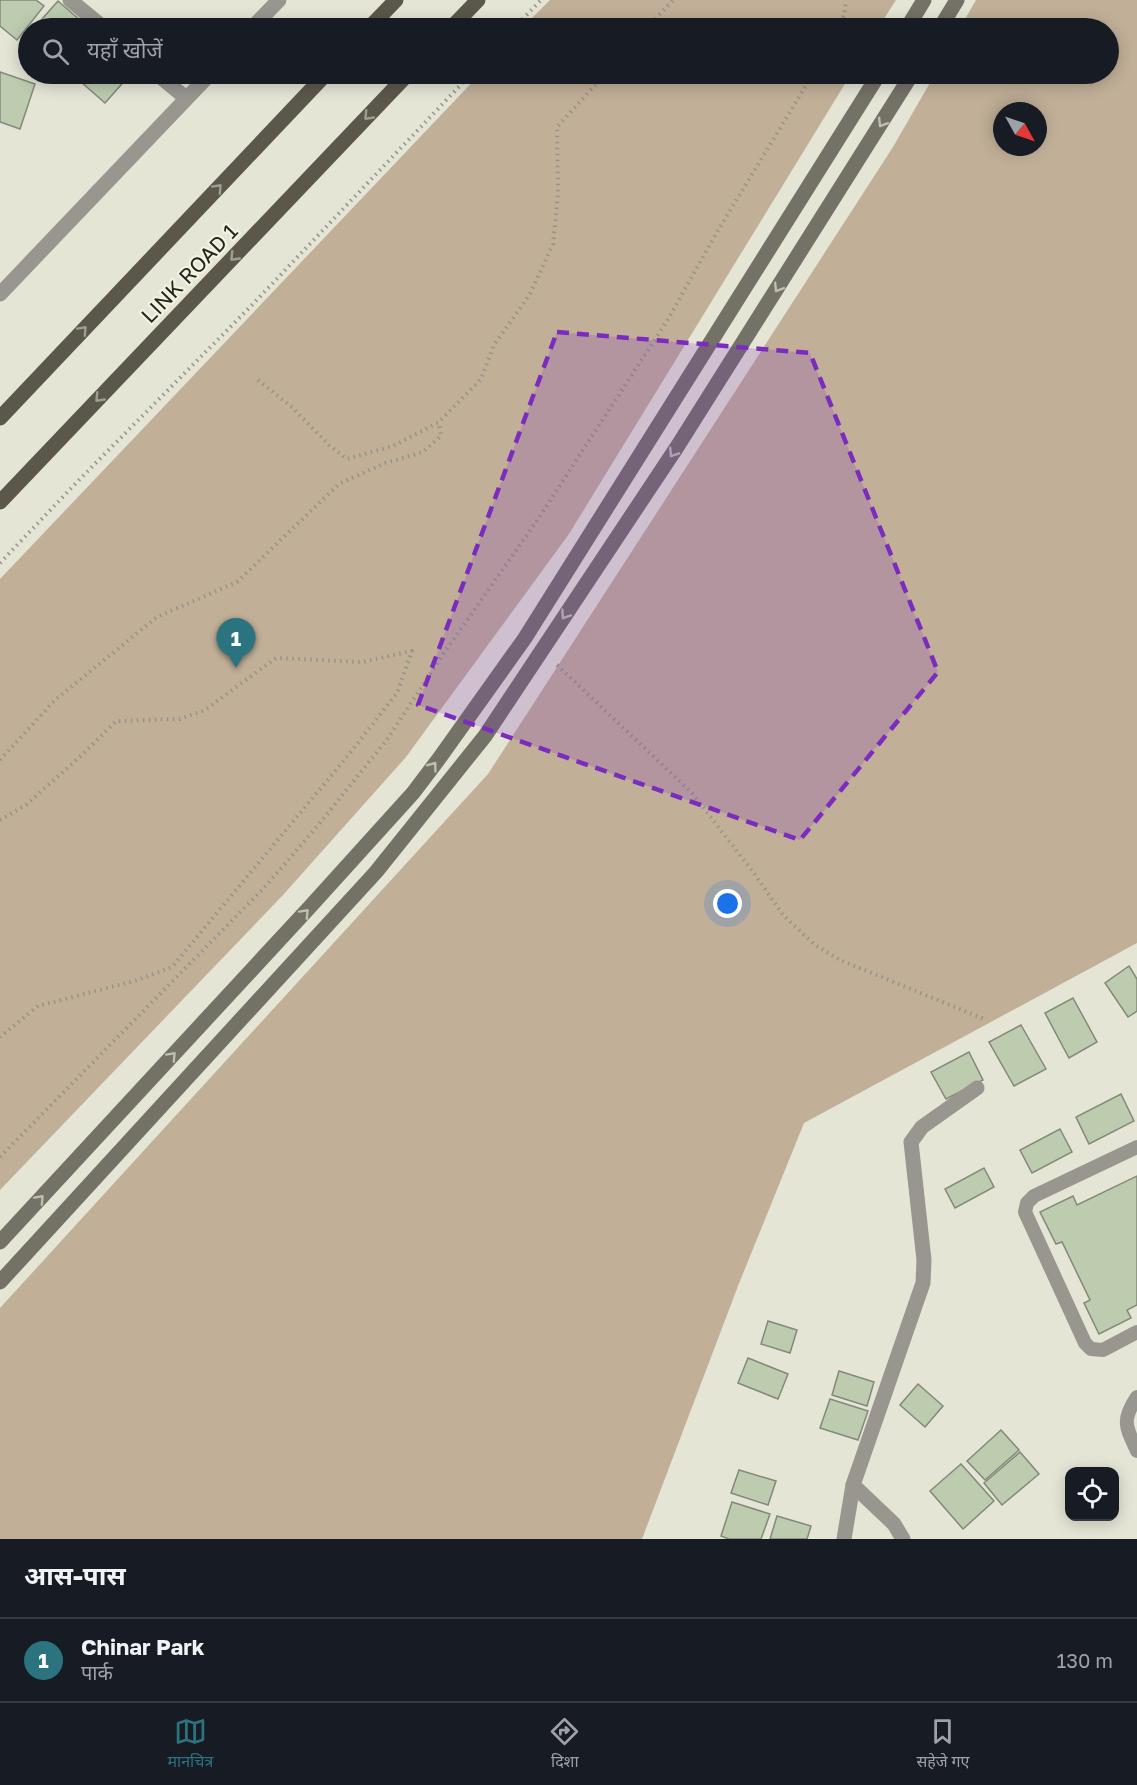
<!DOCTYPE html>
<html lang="hi">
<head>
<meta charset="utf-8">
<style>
	:root { --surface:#171b24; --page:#242831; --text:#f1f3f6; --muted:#9ea1a6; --line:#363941; --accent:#2b737e }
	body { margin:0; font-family:"Golos Text","Noto Sans Devanagari",sans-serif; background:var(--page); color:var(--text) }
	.controls { position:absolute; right:18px; bottom:18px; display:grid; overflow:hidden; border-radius:12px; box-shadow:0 3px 15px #0003 }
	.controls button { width:54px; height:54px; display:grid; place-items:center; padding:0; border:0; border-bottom:2px solid var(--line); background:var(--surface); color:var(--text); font:30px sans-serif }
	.compass { position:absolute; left:993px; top:102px; width:54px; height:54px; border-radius:50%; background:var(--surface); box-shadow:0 3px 15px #0003; rotate:130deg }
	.you { position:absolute; left:728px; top:904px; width:21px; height:21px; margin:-15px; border:4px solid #fff; border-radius:50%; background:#1a73e8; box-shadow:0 0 0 9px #1a73e833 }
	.badge { display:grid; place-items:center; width:39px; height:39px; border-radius:50%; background:var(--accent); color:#fff; font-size:20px; font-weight:700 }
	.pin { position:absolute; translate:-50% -50px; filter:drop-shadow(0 2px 3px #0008) }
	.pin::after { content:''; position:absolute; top:32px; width:21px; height:18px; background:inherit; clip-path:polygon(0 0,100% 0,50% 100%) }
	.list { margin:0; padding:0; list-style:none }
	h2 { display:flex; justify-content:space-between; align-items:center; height:78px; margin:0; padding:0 24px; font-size:26px }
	h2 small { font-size:20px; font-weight:400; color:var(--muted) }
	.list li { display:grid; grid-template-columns:39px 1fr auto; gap:18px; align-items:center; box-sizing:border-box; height:84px; padding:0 24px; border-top:2px solid var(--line) }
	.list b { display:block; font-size:22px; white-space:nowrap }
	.list p { margin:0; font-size:20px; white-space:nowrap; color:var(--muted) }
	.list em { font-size:20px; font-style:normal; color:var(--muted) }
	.icon { flex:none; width:33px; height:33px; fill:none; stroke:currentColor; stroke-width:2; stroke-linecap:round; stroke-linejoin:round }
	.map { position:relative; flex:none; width:1137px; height:1539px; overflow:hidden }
	.search { position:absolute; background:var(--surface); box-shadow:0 3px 15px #0003; left:18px; right:18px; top:18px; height:66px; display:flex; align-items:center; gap:15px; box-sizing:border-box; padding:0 21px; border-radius:33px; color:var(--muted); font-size:22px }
	.sheet { height:162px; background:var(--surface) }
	nav { display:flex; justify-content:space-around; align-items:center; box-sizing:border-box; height:84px; border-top:2px solid var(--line); background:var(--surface); font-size:16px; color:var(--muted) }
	nav a { display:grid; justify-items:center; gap:3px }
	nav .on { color:var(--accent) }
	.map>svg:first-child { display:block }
	.green { fill:#c1af98; fill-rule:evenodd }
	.building { fill:#bdccaf; stroke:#82897b; stroke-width:1.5 }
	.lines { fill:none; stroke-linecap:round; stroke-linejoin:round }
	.path { stroke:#949589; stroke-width:4; stroke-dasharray:1.5 4.5; stroke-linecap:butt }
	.lane { stroke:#98968f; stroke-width:14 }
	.street { stroke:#98968f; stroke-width:15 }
	.secondary { stroke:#747167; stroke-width:15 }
	.primary { stroke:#5b574b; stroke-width:15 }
	.oneway { stroke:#9e9d8f }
	.oneway2 { stroke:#bfbeb1 }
	.marked { fill:#7b2cbf; fill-opacity:0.2; stroke:#7b2cbf; stroke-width:4.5; stroke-dasharray:12 8; stroke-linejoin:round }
	.labels { text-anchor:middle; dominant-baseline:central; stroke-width:4.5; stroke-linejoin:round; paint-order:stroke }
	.street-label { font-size:21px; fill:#23231d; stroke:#f1f2e2 }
</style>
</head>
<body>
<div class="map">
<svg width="1137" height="1539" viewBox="0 0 1137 1539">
	<rect width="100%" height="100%" fill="#e4e5d5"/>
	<g class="green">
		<path d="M550,0H896L878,28H522Z"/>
		<path d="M976,0H1137V943L804,1123L738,1286L642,1539H0V1308L488,774L893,147L935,74H1108V28H960ZM1002,111H1038V147H1002Z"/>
		<path d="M480,74H851L569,534L406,757L283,895L0,1190V579Z"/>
	</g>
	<g class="building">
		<path d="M0,0H36L44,6L17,40L0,26Z"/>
		<path d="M58,1L89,28H34Z"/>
		<path d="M0,72L35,84L20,129L0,122Z"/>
		<path d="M72,74H124L128,77L105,103Z"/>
		<path d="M1129,966L1137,979V1011L1128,1017L1105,983Z"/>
		<path d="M1073,998L1097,1042L1069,1058L1045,1013Z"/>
		<path d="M1021,1025L1046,1069L1014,1086L989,1042Z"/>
		<path d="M969,1052L983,1080L946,1099L931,1072Z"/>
		<path d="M1121,1094L1134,1121L1089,1144L1076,1117Z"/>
		<path d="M1060,1129L1072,1152L1032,1173L1020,1150Z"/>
		<path d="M984,1168L994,1187L955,1208L945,1189Z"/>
		<path d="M1137,1176V1305L1127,1310L1131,1318L1099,1334L1084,1303L1090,1300L1062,1242L1056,1244L1040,1212L1073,1196L1077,1205Z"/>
		<path d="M768,1321L797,1330L790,1353L761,1344Z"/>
		<path d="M748,1358L788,1374L778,1399L738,1383Z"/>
		<path d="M839,1371L874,1382L867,1406L832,1395Z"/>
		<path d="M918,1384L943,1406L925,1427L900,1405Z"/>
		<path d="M830,1399L868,1411L858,1440L820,1428Z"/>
		<path d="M1001,1430L1019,1450L985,1480L967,1461Z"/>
		<path d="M1020,1452L1039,1474L1002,1505L984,1483Z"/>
		<path d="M961,1464L994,1501L963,1529L930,1491Z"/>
		<path d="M739,1470L776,1481L768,1505L731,1493Z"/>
		<path d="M732,1502L770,1514L761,1539H729L721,1536Z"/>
		<path d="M777,1516L811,1526L807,1539H770Z"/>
	</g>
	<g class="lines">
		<g class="path">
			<path d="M514,28L541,0"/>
			<path d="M647,28L673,0"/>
			<path d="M837,28L844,16L846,0"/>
			<path d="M258,380L293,408L329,445L347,459L393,446L439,422L481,379L494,345L530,294L553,244L558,194L557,127L605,74"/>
			<path d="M0,563L78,481L252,305L471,74"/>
			<path d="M557,665L692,793L754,873L783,915L815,945L840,960L984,1019"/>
			<path d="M0,760L55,700L157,617L237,582L339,484L385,463L423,452L441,436L439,422"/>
			<path d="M0,820L26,805L82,755L116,721L180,719L205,710L276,658L362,662L412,651L397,693L350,753L172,967L138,980L38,1006L0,1037"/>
			<path d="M0,1157L263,889L315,829L386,741L444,653L536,522L667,321L717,232L813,74"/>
		</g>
		<g class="lane">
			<path d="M1137,1147L1034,1196L1027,1203L1025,1212L1085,1343L1091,1349L1103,1350L1137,1332"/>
			<path d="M1137,1397C1121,1421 1126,1427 1137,1451"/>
		</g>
		<g class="street">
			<path d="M70,0L104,28"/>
			<path d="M252,28L279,0"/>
			<path d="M157,74L186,98"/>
			<path d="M0,294L210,74"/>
			<path d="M853,1485L894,1524L903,1539"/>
			<path d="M844,1539L853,1485L923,1283L924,1260L911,1142L922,1127L977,1088"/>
		</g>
		<g class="secondary">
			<path d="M907,28L924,0"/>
			<path d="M940,28L957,0"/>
			<path d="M0,1242L308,909L413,793L438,760L525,638L879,74"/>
			<path d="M0,1282L376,872L485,736L677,447L912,74"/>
		</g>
		<g class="primary">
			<path d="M369,28L396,0"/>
			<path d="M451,28L478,0"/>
			<path d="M0,418L326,74"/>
			<path d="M0,502L408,74"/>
		</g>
	</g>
	<defs><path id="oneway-chevron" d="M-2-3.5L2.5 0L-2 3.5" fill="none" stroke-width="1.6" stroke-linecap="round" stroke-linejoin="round" transform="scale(1.5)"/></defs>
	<g class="oneway">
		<use href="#oneway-chevron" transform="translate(368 116) rotate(134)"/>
		<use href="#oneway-chevron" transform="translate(218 188) rotate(-47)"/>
		<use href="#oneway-chevron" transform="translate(234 257) rotate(134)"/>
		<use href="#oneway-chevron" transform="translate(83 330) rotate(-47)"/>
		<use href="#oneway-chevron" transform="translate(99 398) rotate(134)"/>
	</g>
	<g class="oneway2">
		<use href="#oneway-chevron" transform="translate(882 123) rotate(122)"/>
		<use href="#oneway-chevron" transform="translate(778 288) rotate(122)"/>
		<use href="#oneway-chevron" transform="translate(673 453) rotate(123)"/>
		<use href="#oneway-chevron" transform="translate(565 615) rotate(124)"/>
		<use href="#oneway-chevron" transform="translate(433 766) rotate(-53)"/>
		<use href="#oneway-chevron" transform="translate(305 913) rotate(-47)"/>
		<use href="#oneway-chevron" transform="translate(172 1056) rotate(-47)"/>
		<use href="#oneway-chevron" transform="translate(40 1199) rotate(-47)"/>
	</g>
	<path class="marked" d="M557,332L810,353L938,672L800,840L418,705Z"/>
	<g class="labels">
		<g class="street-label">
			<text transform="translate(189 273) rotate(-46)">LINK ROAD 1</text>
		</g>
	</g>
</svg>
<div class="controls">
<button><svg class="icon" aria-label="locate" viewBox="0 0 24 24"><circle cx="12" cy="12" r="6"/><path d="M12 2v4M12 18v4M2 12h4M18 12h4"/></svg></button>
</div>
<svg class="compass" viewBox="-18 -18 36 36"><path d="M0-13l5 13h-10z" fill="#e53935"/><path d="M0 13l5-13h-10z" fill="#9ea1a6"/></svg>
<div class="you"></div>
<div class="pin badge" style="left:236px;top:668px">1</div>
<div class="search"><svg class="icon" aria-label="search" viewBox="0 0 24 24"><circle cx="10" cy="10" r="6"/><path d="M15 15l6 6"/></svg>यहाँ खोजें</div>
</div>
<section class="sheet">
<h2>आस-पास<small></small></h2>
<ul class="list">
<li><span class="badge">1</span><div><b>Chinar Park</b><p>पार्क</p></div><em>130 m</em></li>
</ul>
</section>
<nav>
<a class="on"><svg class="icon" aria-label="map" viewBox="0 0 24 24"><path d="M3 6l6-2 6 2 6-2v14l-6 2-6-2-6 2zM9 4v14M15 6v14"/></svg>मानचित्र</a>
<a><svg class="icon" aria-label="directions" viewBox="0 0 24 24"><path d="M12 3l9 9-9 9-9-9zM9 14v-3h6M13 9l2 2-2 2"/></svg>दिशा</a>
<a><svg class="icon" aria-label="saved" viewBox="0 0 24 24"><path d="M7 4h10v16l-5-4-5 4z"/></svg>सहेजे गए</a>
</nav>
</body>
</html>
